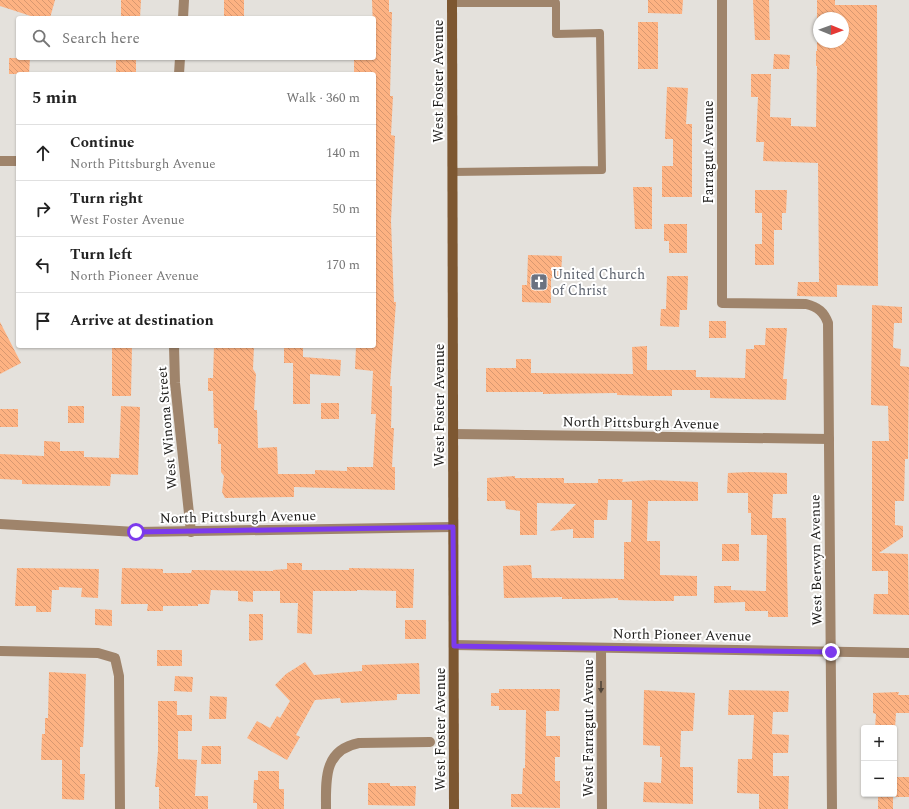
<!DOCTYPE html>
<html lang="en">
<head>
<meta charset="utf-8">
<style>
	:root { --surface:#fff; --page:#f2f2f2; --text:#222; --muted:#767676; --line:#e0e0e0 }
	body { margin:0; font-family:Spectral,serif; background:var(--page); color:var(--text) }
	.controls { position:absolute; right:12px; bottom:12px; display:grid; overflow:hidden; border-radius:4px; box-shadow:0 1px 3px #0004 }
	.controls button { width:36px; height:36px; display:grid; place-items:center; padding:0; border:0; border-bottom:1px solid var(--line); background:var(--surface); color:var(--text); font:20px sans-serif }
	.compass { position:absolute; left:813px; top:12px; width:36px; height:36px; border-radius:50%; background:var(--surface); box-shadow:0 1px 3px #0004; rotate:91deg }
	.stop { position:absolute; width:12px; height:12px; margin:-9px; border:3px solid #7c3aed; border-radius:50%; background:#fff }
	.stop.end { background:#7c3aed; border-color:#fff; box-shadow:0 1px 4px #0008 }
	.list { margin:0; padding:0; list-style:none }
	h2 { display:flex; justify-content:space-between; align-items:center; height:52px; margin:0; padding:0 16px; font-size:17px }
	h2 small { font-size:13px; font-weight:400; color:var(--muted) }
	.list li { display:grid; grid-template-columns:26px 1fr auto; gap:12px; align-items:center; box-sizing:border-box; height:56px; padding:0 16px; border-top:1px solid var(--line) }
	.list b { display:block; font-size:15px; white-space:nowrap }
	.list p { margin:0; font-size:13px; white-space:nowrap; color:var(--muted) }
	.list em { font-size:13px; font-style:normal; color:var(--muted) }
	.icon { flex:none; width:22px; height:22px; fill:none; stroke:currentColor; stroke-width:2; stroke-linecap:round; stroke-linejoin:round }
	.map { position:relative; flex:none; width:909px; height:809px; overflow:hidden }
	.search { position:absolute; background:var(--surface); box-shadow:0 1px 3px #0004; left:16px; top:16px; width:360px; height:44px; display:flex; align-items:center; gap:10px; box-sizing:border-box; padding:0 14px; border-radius:4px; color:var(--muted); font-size:15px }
	.panel { position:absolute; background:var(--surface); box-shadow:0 1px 3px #0004; left:16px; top:72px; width:360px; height:276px; border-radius:4px }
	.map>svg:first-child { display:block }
	.building { fill:url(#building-back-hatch) }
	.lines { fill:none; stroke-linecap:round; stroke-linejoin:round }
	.lane { stroke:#9f846b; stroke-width:8 }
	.street { stroke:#9f846b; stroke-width:10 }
	.secondary { stroke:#7d5731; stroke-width:10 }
	.oneway { fill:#50453a }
	.route { stroke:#7c3aed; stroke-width:5 }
	.labels { text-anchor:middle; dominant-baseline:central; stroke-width:4; stroke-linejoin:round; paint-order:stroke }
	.street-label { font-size:14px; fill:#1c1b19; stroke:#fff }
	.worship-label { font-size:14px; fill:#5b616d; stroke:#fff; text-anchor:start }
</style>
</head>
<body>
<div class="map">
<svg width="909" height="809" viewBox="0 0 909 809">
	<defs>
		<pattern id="building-back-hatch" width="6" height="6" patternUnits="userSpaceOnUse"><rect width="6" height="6" fill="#fdb282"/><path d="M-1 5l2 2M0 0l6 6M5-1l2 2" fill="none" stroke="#d89870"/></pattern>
	</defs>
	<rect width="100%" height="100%" fill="#e4e1dc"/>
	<g class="building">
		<path d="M0,0H55L50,18H37L0,6Z"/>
		<path d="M121,0H141L140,18H121Z"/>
		<rect x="224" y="0" width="20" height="17"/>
		<path d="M372,0H389V12H392L390,96H393L391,135L395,136L391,221L394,302H396L390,386H392L391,428H394L392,467H395V490L294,487V497L225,498L222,492L224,476L221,472V444H218V428H214L213,391H208V378H213L214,346H254L253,369L256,374L254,410H257L258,448L277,447L278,474H315V470L347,471V467H373L376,414H371L373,371L355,369L356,346H374V74H354V58H374Z"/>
		<path d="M648,0H683L682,14L648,13Z"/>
		<path d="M753,0H769L770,40H755Z"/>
		<path d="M817,0H835V5H877L878,286L837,285V297L797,296L798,282H819L818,163L763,161L764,142H756L758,97H751V74H771L770,117L791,118V126L816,127L817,66H816V51H817V42H843V18H817Z"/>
		<rect x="638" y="22" width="20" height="47"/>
		<path d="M774,54L790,55L789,69H773Z"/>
		<path d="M9,58H30L29,74H9Z"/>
		<rect x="116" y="58" width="20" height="16"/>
		<path d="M667,87L688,88L686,124H692V197H662V166H673V139H665Z"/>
		<path d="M633,187H652V229H635Z"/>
		<path d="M755,190H787L786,213H782V230H774V265H755V244H762V213H755Z"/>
		<path d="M664,224H687V253H669V241H664Z"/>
		<path d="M528,255L562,256L561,278H551V303L522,302V285H527Z"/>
		<path d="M667,276H688L687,310H680L679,327L660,326L661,309H666Z"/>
		<path d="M872,305L902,307V323H894L893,347L894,348L901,349L900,366L909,367L908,459H905L904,501H895V525L903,526V537L879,553L908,554L909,615L873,614L874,594H888V571H872V441H889L888,406L871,405Z"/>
		<rect x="709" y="321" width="17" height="17"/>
		<path d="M0,322L21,363L0,374Z"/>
		<path d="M766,328H787L783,379H787L786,400L710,398V390H672V396H652L617,395V393L543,394V392H486V368H516V359H531V373L633,374L632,347L647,346V370H696V377L745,378L746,349H754V345H765Z"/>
		<path d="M112,346H132L131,396H112Z"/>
		<path d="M284,346H303V357L341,360L340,376L310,374V404H293V363H284Z"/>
		<rect x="321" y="403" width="18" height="16"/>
		<rect x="68" y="406" width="16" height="17"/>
		<path d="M121,406L140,407L138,475L111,474L110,486L22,484V480L0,479V454L44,456V441L60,442V451H84V457L119,458Z"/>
		<rect x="0" y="409" width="18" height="18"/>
		<path d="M750,472L787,473V494H773L772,518H786L788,617H768V611H745V602L714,603V586H731V590L766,591L767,535H751V513H748V493H727L728,473Z"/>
		<path d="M515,476V478H564V483H598V479H623L622,482L653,480L698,482V501H648L647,541H660V575L697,576V596H674V601H654L618,600V598L587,599H562V597L504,598L503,566L531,565L532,578L624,579V542H631L632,500H608L607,520H594V538H573V529L550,531L576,504L537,503V535H520V511L506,509L505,501H487V478Z"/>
		<rect x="722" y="544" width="17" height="17"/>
		<path d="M287,563H302V570H349V568L414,569L413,608H396V591L357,590V591H313L312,634L297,633L298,603H280V591H253V602L238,601V591L211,590L209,604H198V606H163V611H147L148,604H121L122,568L163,569V573H191L192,570L273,571V570L287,569Z"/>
		<path d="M17,568L99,569L98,598L81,597L82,588L59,587V590H52L51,612H36V606H15Z"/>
		<path d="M95,609L112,610V626L95,625Z"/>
		<path d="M249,614H263V640L249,641Z"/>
		<rect x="405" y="620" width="21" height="19"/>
		<rect x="157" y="650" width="25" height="16"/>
		<path d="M305,662L314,675L362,671V665L419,663L420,694H397V700L341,703L340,698L315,700L296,735L300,737L287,760L247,738L257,721L270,728L277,716L280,718L290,701L275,685L286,674Z"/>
		<path d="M49,672L86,674L84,730L83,747H80V774H85L84,800L62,799V760H41L42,734H45V718H48Z"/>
		<path d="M175,676L193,677L192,692L174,691Z"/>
		<path d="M499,689H560L559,711H546V736H560V757H555V781H560V808L511,807V794H522L523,768H525L526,710H499V706H491V693H499Z"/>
		<path d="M644,690L695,693L693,731H681L680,767H693V804L643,802L644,782L661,783L662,757H660V746L643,745Z"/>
		<path d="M729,690L789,691L788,712H773L772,734L789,735L788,753H773V776H789L788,809H759V794L737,793L738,759H752L754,715H728Z"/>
		<path d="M899,692L898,695H909V713H896L895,728H875L876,714L873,713V693Z"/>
		<path d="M210,696L227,697L226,719H209Z"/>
		<path d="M158,701H177V715H192V731H178V759L197,760L195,796H208V809H159V787H155L158,751Z"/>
		<path d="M202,746H221V764H201Z"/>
		<path d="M258,771H279V789H284V809H257V803H253L254,780H258Z"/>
		<rect x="894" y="777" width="15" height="20"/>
		<path d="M368,783H390V786H416L415,806L368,805Z"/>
		<rect x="878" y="794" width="15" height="15"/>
	</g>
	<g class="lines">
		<path class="lane" d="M452,3H556V34L600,33L602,170L452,172"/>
		<g class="street">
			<path d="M722,0V303L806,304C818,307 824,312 828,323L832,809"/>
			<path d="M183,18L184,0"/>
			<path d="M179,74L180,58"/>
			<path d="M0,161H18"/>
			<path d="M174,346L175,383L191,532"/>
			<path d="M453,434L829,439"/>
			<path d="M0,524L136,532L453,527"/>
			<path d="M454,645L909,653"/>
			<path d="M601,648L602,809"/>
			<path d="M0,651L98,653L115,658L119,676L120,809"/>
			<path d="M326,809C326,780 323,750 359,743L430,742"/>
		</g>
		<path class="secondary" d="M452,0L454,809"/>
	</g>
	<defs><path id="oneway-solid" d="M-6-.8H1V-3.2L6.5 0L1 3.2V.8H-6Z"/></defs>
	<use class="oneway" href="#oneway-solid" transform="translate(601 687) rotate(90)"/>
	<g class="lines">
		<path class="route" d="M136,532L453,527L454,646L831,652"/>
	</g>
	<defs>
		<g id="church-square" transform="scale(0.9)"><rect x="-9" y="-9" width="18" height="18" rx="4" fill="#6b7280" stroke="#fff"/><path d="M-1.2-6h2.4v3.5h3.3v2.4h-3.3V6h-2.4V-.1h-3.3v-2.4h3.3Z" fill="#fff"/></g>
	</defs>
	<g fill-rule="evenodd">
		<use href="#church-square" x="539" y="282"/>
	</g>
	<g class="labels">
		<g class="street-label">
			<text transform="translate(438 81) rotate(-90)">West Foster Avenue</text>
			<text transform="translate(708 152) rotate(-90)">Farragut Avenue</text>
			<text transform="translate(439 405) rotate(-90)">West Foster Avenue</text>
			<text transform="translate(641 423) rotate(1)">North Pittsburgh Avenue</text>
			<text transform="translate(167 428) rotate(-95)">West Winona Street</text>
			<text transform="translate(238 517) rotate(-1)">North Pittsburgh Avenue</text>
			<text transform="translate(816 560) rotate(-91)">West Berwyn Avenue</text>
			<text transform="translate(682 635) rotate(1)">North Pioneer Avenue</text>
			<text transform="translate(588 728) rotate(-90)">West Farragut Avenue</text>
			<text transform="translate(440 729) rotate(-90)">West Foster Avenue</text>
		</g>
		<g class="worship-label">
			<text x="552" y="274">United Church<tspan x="552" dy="16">of Christ</tspan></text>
		</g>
	</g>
</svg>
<div class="controls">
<button>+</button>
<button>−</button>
</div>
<svg class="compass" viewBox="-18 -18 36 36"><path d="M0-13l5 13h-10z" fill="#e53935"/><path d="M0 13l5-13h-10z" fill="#767676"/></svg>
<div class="stop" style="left:136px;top:532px"></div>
<div class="stop end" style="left:831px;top:652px"></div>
<div class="search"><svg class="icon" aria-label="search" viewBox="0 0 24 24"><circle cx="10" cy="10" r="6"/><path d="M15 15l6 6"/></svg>Search here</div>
<section class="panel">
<h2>5 min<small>Walk · 360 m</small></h2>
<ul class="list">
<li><svg class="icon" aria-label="ahead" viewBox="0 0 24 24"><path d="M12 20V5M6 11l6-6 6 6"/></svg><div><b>Continue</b><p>North Pittsburgh Avenue</p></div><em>140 m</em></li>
<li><svg class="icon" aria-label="right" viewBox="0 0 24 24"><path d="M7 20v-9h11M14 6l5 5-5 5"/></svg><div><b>Turn right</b><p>West Foster Avenue</p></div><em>50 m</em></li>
<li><svg class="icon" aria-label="left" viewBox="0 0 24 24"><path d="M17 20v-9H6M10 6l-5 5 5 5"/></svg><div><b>Turn left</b><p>North Pioneer Avenue</p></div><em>170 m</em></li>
<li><svg class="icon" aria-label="arrive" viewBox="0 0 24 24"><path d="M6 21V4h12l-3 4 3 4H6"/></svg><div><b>Arrive at destination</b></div></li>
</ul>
</section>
</div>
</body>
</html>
